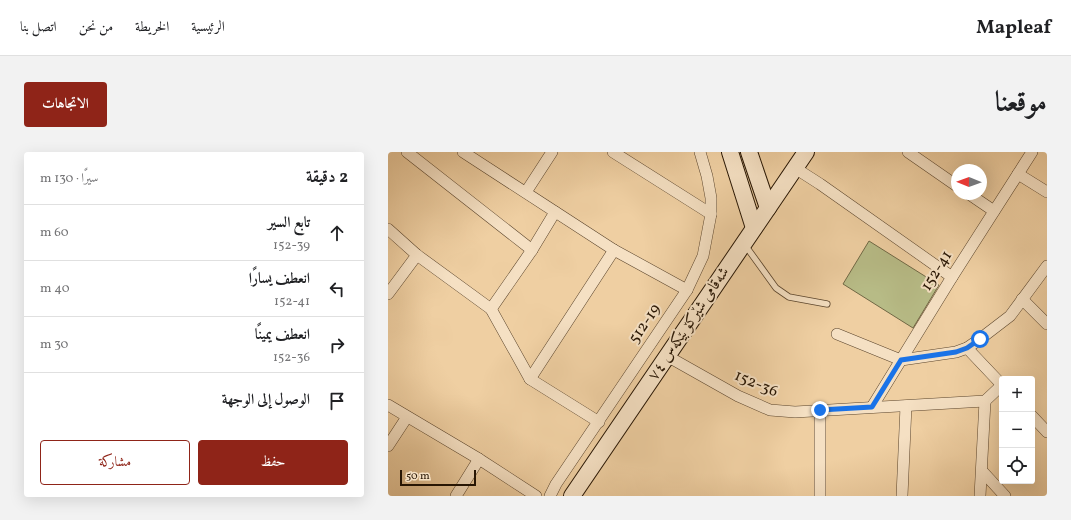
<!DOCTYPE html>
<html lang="ar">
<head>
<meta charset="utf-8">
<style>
	:root { --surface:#fff; --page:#f2f2f2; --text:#202124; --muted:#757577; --line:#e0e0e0; --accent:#8f2418 }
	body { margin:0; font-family:Vollkorn,Amiri,serif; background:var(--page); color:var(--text); direction:rtl }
	.controls { position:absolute; right:12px; bottom:12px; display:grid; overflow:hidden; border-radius:4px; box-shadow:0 4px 16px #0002 }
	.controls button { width:36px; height:36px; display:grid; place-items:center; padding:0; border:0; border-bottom:1px solid var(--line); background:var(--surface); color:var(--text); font:20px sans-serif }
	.compass { position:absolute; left:563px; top:12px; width:36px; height:36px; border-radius:50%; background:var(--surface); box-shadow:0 4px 16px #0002; rotate:271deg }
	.scale { position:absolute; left:12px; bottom:10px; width:76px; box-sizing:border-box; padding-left:4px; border:2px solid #281604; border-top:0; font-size:11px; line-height:14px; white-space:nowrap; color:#281604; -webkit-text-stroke:3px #f5e0c3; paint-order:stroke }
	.stop { position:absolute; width:12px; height:12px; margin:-9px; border:3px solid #1a73e8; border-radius:50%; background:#fff }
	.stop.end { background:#1a73e8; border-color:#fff; box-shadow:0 1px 4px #0008 }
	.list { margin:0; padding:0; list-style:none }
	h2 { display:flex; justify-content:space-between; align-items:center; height:52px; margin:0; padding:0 16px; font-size:17px }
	h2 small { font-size:13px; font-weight:400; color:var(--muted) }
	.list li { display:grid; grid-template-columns:26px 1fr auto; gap:12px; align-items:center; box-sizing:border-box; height:56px; padding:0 16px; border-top:1px solid var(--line) }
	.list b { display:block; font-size:15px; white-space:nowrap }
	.list p { margin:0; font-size:13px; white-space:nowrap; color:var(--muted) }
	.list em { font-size:13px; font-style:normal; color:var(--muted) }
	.actions { display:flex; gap:8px; padding:12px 16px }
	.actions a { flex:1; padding:9px 0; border:1px solid var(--accent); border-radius:4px; text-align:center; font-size:14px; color:var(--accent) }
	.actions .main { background:var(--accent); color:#fff }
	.icon { flex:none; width:22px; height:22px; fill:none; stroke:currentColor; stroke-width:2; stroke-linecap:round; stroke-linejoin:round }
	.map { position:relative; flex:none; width:659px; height:344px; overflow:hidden; direction:ltr; border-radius:4px }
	header { display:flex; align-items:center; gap:24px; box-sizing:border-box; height:56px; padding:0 20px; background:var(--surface); border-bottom:1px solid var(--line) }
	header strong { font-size:19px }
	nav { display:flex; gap:22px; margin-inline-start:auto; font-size:14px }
	.intro { display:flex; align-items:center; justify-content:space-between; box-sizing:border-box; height:96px; padding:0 24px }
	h1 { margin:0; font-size:28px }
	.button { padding:10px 18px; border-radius:4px; background:var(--accent); color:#fff; font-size:14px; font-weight:700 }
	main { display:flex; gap:24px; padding:0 24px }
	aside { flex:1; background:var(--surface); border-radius:4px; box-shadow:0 4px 16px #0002 }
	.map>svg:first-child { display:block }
	.green { fill:#b7bb86; stroke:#706845 }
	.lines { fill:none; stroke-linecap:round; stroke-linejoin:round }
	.lane-casing { stroke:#5a442c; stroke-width:7 }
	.street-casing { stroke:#5a442c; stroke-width:12 }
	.secondary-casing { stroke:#281604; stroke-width:18 }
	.lane { stroke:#f5e0c3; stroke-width:5.5 }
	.street { stroke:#f5e0c3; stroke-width:11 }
	.secondary { stroke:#f5e0c3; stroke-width:16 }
	.route { stroke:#1a73e8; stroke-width:5 }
	.labels { text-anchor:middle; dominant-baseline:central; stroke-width:4; stroke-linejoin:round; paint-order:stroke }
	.street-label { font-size:16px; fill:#281604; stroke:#f5e0c3 }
</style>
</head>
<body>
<header>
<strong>Mapleaf</strong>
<nav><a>الرئيسية</a><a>الخريطة</a><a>من نحن</a><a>اتصل بنا</a></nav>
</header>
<div class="intro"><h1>موقعنا</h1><a class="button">الاتجاهات</a></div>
<main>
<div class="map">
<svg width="659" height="344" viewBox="0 0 659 344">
	<rect width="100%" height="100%" fill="#efcfa2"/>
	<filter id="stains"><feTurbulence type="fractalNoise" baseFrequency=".005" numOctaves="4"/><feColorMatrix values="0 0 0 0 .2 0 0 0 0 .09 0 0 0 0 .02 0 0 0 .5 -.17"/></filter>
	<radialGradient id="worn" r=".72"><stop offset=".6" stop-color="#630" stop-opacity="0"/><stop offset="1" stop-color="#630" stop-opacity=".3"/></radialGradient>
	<path class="green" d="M481,89L551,133L525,176L455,132Z"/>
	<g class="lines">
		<g class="lane-casing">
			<path id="lane" d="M357,93L388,136L401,145L439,152"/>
		</g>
		<g class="street-casing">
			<g id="street">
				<path d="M19,0L144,98"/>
				<path d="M75,0L226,98L299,138"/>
				<path d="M225,0L323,62"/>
				<path d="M520,0L569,34"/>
				<path d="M407,16L432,32L564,125"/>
				<path d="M630,22L659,40"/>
				<path d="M138,40L164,0"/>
				<path d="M581,42L606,59"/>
				<path d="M0,77L29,103L103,157L142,227L211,270"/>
				<path d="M0,142L29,103"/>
				<path d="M634,147L659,172"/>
				<path d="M103,157L144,98L167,60"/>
				<path d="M449,182L513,208L568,200L579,196L592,187L622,164L659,114"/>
				<path d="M579,196L614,233"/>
				<path d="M279,204L350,244L382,258L407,260L597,249L614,233"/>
				<path d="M142,227L226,98"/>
				<path d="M0,253L91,307L148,344"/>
				<path d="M484,255L564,125L644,0"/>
				<path d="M644,264L659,280"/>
				<path d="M0,294L19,265"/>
				<path d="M594,319L617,344"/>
				<path d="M68,344L91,307"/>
				<path d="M162,344L168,332L299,138L315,104L323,62V46L319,24L312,0"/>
				<path d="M432,344V258"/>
				<path d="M514,344L518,254"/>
				<path d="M592,344L597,249"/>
			</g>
		</g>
		<g class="secondary-casing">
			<g id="secondary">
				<path d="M342,0L366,76"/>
				<path d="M361,0L380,56"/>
				<path d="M184,344L418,0"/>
			</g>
		</g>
		<use href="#lane" class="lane"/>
		<use href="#street" class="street"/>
		<use href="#secondary" class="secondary"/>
	</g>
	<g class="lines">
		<path class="route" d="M432,258L484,255L513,208L568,200L579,196L592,187"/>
	</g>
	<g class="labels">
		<g class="street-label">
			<text transform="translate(549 119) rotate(-58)">152-41</text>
			<text transform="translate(257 172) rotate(-56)">512-19</text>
			<text transform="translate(301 172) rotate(-56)">شەقامی شێرکۆ بێکەس ٧٤</text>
			<text transform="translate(368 232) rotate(23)">152-36</text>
		</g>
	</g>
	<rect width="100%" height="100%" filter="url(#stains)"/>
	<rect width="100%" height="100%" fill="url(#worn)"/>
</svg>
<div class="controls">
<button>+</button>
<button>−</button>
<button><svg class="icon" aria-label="locate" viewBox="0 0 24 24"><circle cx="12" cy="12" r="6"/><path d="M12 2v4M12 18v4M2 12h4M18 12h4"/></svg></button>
</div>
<svg class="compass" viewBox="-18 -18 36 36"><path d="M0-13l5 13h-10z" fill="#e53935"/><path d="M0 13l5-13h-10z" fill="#757577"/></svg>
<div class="scale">50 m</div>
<div class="stop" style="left:592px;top:187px"></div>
<div class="stop end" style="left:432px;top:258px"></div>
</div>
<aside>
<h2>2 دقيقة<small>سيرًا · 130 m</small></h2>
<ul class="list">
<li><svg class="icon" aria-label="ahead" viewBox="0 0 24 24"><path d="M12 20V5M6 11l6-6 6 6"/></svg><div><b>تابع السير</b><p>152-39</p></div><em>60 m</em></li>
<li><svg class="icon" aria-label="left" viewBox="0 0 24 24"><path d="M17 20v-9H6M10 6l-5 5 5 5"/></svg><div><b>انعطف يسارًا</b><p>152-41</p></div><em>40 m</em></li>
<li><svg class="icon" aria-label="right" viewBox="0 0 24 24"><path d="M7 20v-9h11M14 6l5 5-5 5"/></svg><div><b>انعطف يمينًا</b><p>152-36</p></div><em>30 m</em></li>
<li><svg class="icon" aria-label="arrive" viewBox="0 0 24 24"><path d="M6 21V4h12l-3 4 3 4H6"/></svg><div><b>الوصول إلى الوجهة</b></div></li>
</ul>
<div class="actions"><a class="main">حفظ</a><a>مشاركة</a></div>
</aside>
</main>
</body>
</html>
